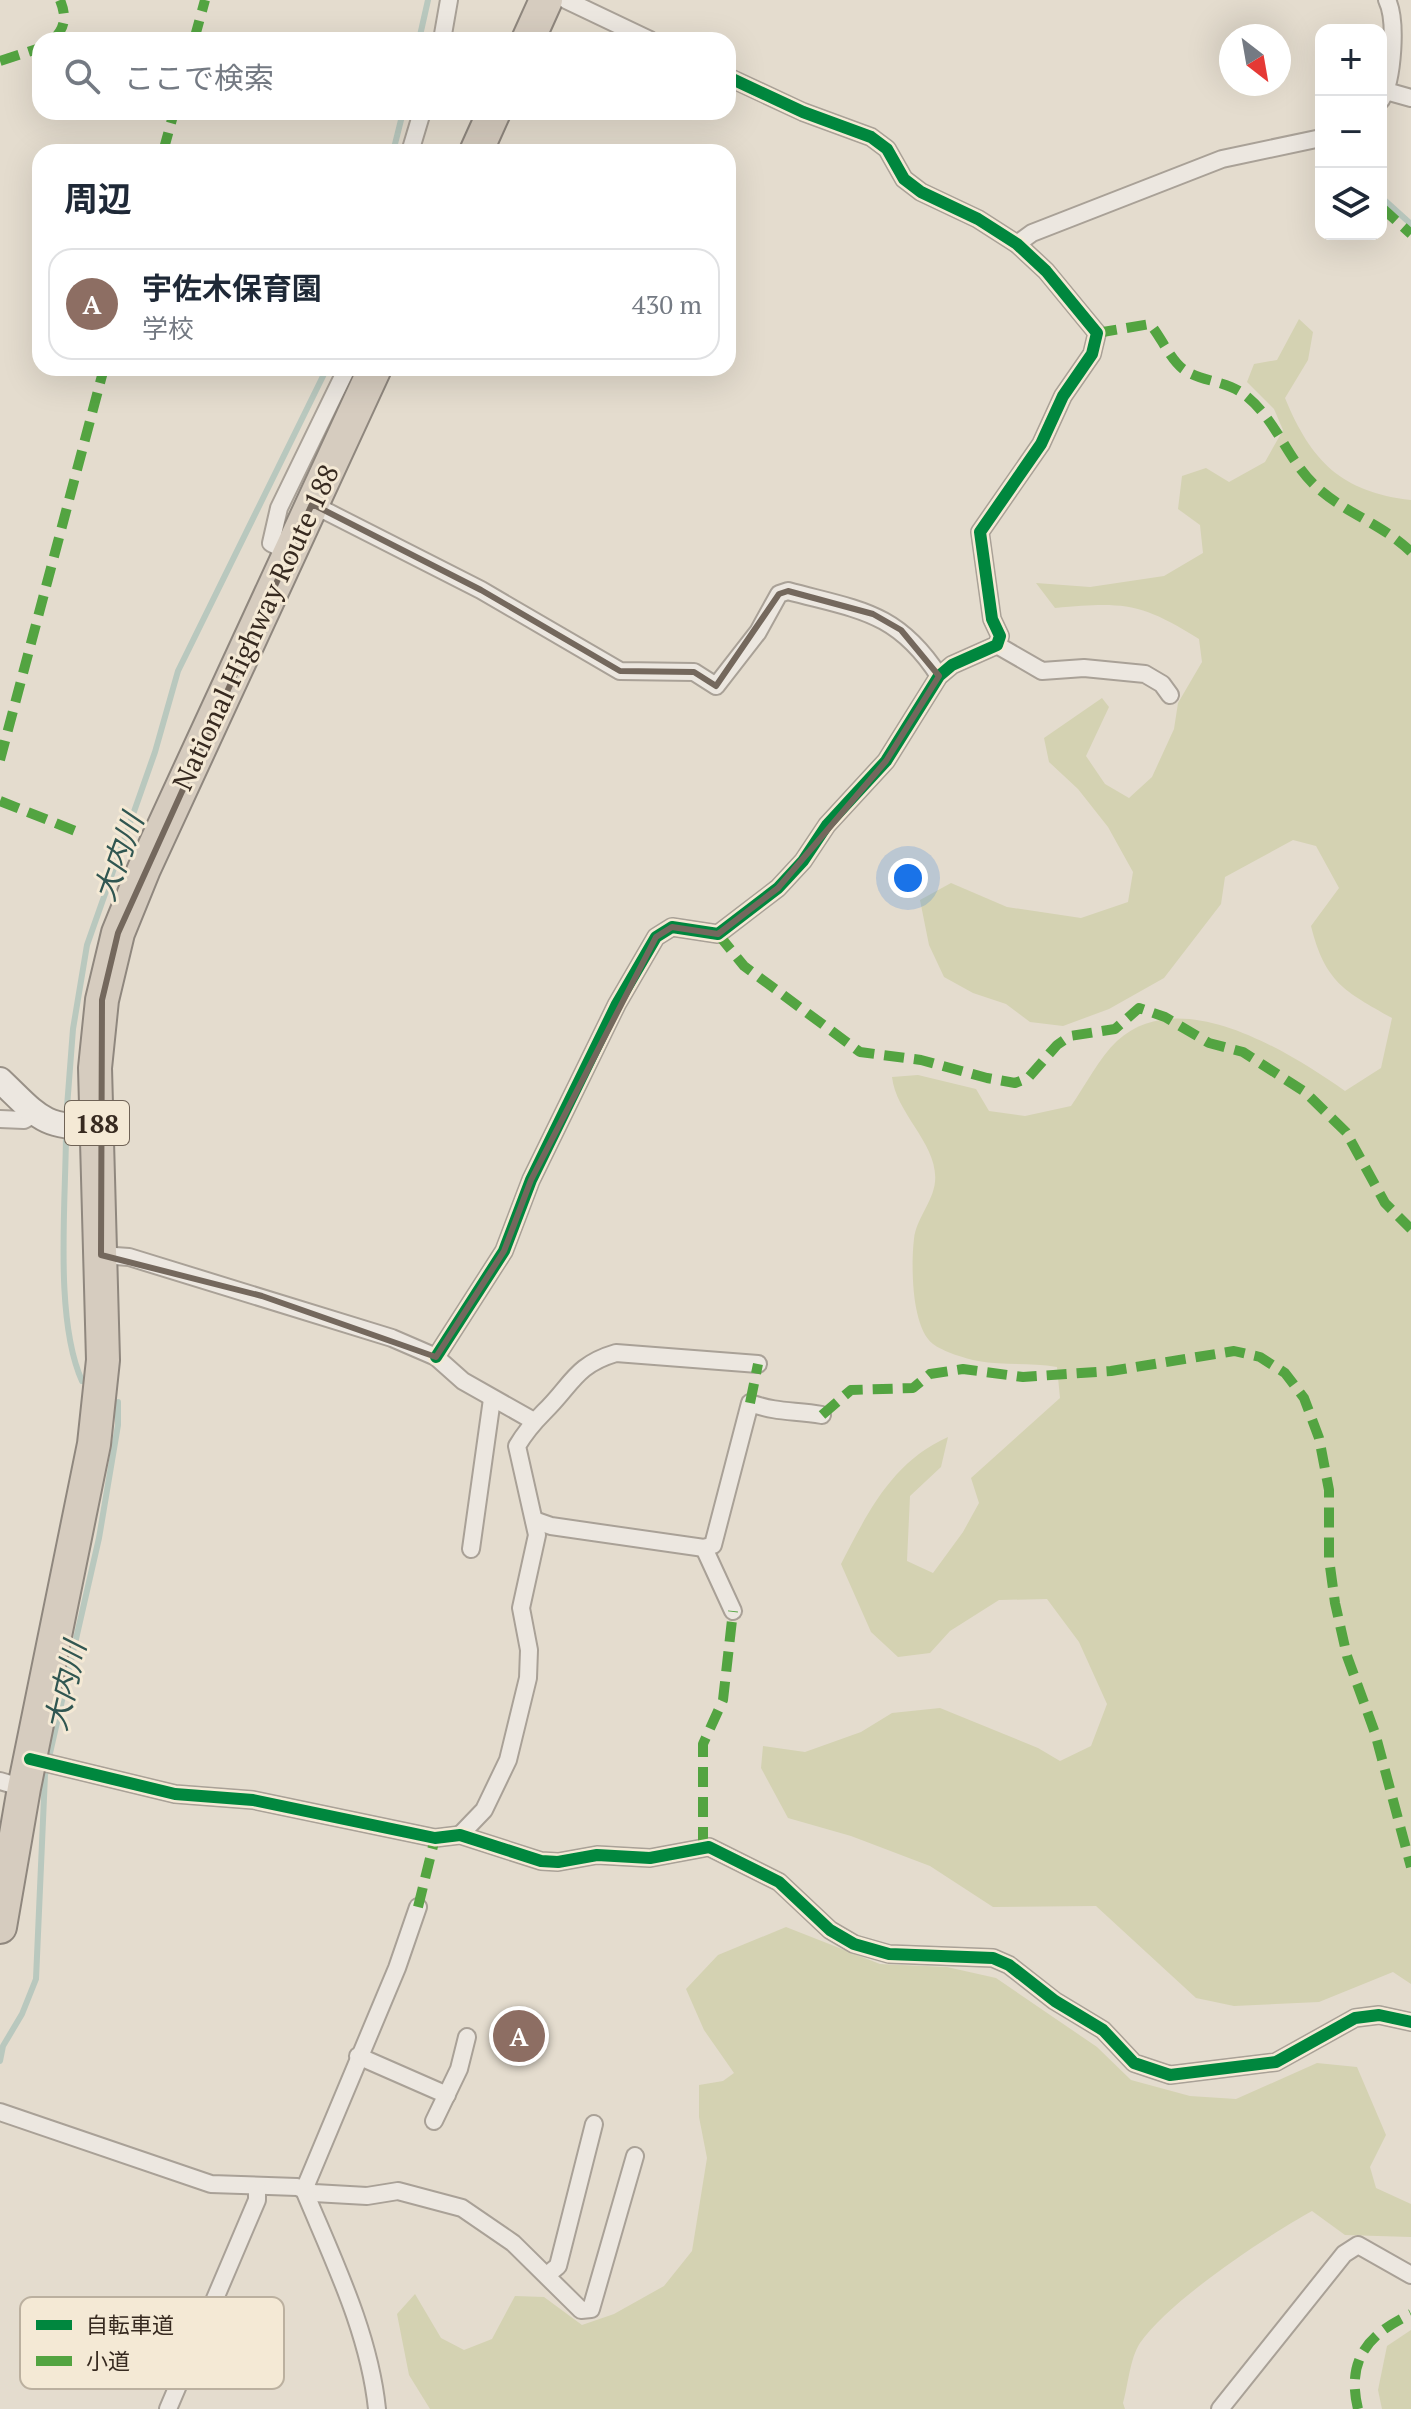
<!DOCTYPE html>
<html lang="ja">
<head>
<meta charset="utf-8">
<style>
	:root { --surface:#fff; --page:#f6f6f7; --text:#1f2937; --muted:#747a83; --line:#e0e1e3; --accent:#74685d }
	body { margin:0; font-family:"PT Serif","Noto Sans JP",serif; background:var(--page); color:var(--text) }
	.controls { position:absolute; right:24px; top:24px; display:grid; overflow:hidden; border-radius:16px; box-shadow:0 8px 32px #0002 }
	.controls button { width:72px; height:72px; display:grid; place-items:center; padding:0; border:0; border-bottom:2px solid var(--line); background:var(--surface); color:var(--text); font:40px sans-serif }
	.compass { position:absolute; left:1219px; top:24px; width:72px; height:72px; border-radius:50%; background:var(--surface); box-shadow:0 8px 32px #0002; rotate:149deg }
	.you { position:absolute; left:908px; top:878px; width:28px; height:28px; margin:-20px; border:6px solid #fff; border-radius:50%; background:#1a73e8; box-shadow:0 0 0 12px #1a73e833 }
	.badge { display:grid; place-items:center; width:52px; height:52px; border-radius:50%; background:var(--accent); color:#fff; font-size:26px; font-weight:700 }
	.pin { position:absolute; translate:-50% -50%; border:4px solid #fff; box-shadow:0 2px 8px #0006 }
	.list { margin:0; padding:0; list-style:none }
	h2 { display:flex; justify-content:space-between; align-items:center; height:104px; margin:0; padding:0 32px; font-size:34px }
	h2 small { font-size:26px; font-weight:400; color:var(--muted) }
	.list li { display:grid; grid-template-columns:52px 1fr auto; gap:24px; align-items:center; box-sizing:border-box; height:112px; margin:0 16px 16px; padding:0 16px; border:2px solid var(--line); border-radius:24px }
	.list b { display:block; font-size:30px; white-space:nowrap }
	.list p { margin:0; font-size:26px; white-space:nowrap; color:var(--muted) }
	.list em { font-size:26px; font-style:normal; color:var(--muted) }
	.icon { flex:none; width:44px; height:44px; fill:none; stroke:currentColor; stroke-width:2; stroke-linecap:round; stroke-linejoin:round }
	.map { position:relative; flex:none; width:1411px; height:2409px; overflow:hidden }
	.search { position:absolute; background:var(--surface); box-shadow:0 8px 32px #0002; left:32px; top:32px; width:704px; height:88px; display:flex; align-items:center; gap:20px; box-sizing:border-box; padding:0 28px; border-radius:24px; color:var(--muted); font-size:30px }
	.panel { position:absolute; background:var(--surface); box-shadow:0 8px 32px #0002; left:32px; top:144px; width:704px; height:232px; border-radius:24px }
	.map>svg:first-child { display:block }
	.green { fill:#d4d2b2 }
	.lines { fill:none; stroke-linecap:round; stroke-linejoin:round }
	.stream { stroke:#b9c8be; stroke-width:6 }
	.street-casing { stroke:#a9a197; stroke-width:20 }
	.secondary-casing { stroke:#999187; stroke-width:28 }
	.highway-casing { stroke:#8f877e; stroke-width:36 }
	.street { stroke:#ece7e0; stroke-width:16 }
	.secondary { stroke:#ece7e0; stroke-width:24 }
	.highway { stroke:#d6ccbf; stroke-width:32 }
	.quiet { stroke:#53a441; stroke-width:10; stroke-dasharray:20 10; stroke-linecap:butt }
	.cycleway-casing { stroke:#f4e9d5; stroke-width:17 }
	.cycleway { stroke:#00873e; stroke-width:12 }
	.marked { fill:none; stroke:#74685d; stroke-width:6; stroke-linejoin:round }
	.labels { text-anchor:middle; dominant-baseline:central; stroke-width:6; stroke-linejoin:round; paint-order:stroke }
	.shield { fill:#f4e9d5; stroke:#706356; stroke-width:2 }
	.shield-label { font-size:26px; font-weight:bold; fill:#372a20 }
	.street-label { font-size:28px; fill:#372a20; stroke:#f4e9d5 }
	.water-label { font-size:30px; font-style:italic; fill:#305651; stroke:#f4e9d5 }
	.key { fill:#f4e9d5; stroke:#bbb09f; stroke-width:2 }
	.key-label { font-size:22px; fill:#372a20 }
</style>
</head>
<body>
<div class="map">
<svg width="1411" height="2409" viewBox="0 0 1411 2409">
	<rect width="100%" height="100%" fill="#e4dcce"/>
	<g class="green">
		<path d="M1299,319L1313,332L1308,360L1285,398C1311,461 1341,492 1411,500V1984L1393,1972L1319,2002L1234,2006L1196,1998L1096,1906L993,1907L930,1866L851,1836L788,1818L761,1768L763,1746L805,1752L861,1732L892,1713L940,1708L1038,1748L1060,1761L1091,1746L1107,1704L1079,1642L1047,1599L999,1600L950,1631L930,1653L898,1657L871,1632L841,1564C868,1512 892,1462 948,1437L941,1467L910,1496L907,1561L933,1573L963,1532L979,1503L971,1478L1060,1398L1057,1367C1031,1362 1004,1366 978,1361C966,1359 942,1351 933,1344C911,1327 911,1264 914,1239C916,1219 933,1202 935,1182C939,1145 896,1114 892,1077L918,1075L976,1089L989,1111L1025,1116L1071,1106C1085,1086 1099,1058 1117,1041C1181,982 1290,1053 1345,1091L1381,1068L1392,1018C1344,991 1325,982 1311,926L1339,888L1316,846L1293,840L1225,877L1221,904L1164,978L1109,1009L1063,1026L1030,1022L1006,1004L973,993L944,977L929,945L920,900L951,883L1007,907L1081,918L1128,902L1133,872L1108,827L1078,789L1049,762L1044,738L1102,698L1109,707L1086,756L1105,784L1129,798L1152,777L1174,729L1178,703L1202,662L1199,639C1140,602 1123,602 1055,608L1036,583L1090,587L1164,576L1203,553L1200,525L1178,509L1182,476L1206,468L1229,482L1265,462L1283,430L1274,409L1247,382L1254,364L1277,360Z"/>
		<path d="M786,1927L880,1964L947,1967L996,1978L1097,2047L1131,2080L1190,2096L1236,2099L1317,2063L1357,2067L1386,2135L1370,2167L1376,2188L1411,2204V2237L1345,2235L1312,2211C1265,2237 1170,2300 1140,2343C1130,2358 1128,2386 1123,2403L1125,2409H430L409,2375L397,2314L415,2294L441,2338L464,2350L492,2339L515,2296L544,2297L582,2325L614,2314L664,2286L692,2251L707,2158L699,2117V2085L723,2081L734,2073L704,2030L686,1989L718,1955Z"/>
		<path d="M1411,2330V2409H1382L1378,2390L1387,2346Z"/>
	</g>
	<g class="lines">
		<g class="stream">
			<path d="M419,40L428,0"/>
			<path d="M1381,59L1384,38"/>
			<path d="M393,152L403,112"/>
			<path d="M1381,197L1411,224"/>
			<path d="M66,1120L73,1029L87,945L155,752L178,671L327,368"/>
			<path d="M66,1131C66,1201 54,1319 82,1381"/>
			<path d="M0,2061L3,2046L22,2014L36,1979L45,1775L99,1538L118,1425V1402"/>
		</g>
		<g class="street-casing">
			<g id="street">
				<path d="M566,0L650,40"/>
				<path d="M442,40L449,0"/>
				<path d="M1386,91L1411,98"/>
				<path d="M1381,100C1393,80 1397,20 1387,0"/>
				<path d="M410,152L422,112"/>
				<path d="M1017,244L1032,233L1222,159L1321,138"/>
				<path d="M312,504L481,590L620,671L694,672L716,686L758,632L779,594L788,591C858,610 897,611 939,676"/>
				<path d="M289,552L271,543L279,508L347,368"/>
				<path d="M997,645L1042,671L1084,668L1145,674L1162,684L1170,695"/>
				<path d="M0,1119L24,1120L35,1114"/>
				<path d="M101,1255L129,1257L392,1338L436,1357L463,1381L532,1420"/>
				<path d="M436,1357L504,1251L531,1180L617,1004L656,937L672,927L718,934L778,888L803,861L827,825L886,761L939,676L952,665L997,645L1000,636L992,619L980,532L1041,444L1063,396L1092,354L1097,333L1046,271L1017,244L978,219L921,192L904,179L887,149L871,137L803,112L728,77"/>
				<path d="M534,1520L551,1526L704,1548L713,1545L750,1403C778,1413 794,1410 822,1415"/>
				<path d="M704,1548L733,1611"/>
				<path d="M471,1549L492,1399"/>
				<path d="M30,1759L175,1794L253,1800L435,1838L460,1835L541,1861L558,1862L597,1855L650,1858L709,1847L779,1882L830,1930L854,1944L889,1954L993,1958L1009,1965L1055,2001L1103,2030L1134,2063L1170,2075L1276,2062L1355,2018L1379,2015L1411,2022"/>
				<path d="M0,1781L24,1788"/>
				<path d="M460,1835L484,1810L508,1760L528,1678L529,1650L521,1608L537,1535L517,1446C526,1431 533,1423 544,1412C572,1385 575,1365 616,1353L758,1364"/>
				<path d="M358,2056L447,2095"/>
				<path d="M0,2112L211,2184L297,2187L314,2193L367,2196L398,2191L462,2208L513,2243L581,2310L591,2309L635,2156"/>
				<path d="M434,2121L459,2069L467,2037"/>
				<path d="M547,2275L558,2266L594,2124"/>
				<path d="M168,2409L257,2200V2188"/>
				<path d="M377,2409C369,2332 333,2260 304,2190L397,1968L418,1907"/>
				<path d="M1220,2409L1344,2254L1358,2245L1411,2275"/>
			</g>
		</g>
		<g class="secondary-casing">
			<path id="secondary" d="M0,1080C39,1117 41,1127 97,1128"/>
		</g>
		<g class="highway-casing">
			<g id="highway">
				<path d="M528,40L546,0"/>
				<path d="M476,152L494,112"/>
				<path d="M0,1927L24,1788L94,1444L103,1360L95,1068L102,1000L118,933L144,869L375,368"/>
			</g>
		</g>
		<use href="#street" class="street"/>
		<use href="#secondary" class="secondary"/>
		<use href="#highway" class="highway"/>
		<g class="quiet">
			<path d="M53,40C65,28 67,17 60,0"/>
			<path d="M194,40L205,0"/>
			<path d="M0,61L40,48"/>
			<path d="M163,152L174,112"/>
			<path d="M1381,207L1411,234"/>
			<path d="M1097,333L1150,324C1161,337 1170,359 1183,369C1201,382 1226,380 1245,395C1278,421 1288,463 1320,490C1348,514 1385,526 1411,552"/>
			<path d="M0,760L104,368"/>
			<path d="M0,801L83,834"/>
			<path d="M718,934L744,966L860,1052L921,1060L987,1078L1015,1083L1028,1078L1057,1045L1070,1036L1115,1029L1139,1008L1165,1017L1209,1043L1243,1052L1305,1092L1346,1132L1385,1203L1411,1229"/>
			<path d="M750,1403L758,1364"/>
			<path d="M822,1415L851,1390L913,1388L930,1374L963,1369L1023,1377L1111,1371L1234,1351L1260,1357L1285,1373L1304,1398L1319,1438L1329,1490V1559L1335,1603L1347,1656L1375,1733L1411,1867"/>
			<path d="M703,1847V1744L723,1700L733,1611"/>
			<path d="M418,1907L435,1838"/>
			<path d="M1358,2409C1346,2360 1368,2334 1411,2314"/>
		</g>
		<g class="cycleway-casing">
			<g id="cycleway">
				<path d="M436,1357L504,1251L531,1180L617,1004L656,937L672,927L718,934L778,888L803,861L827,825L886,761L939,676L952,665L997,645L1000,636L992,619L980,532L1041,444L1063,396L1092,354L1097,333L1046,271L1017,244L978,219L921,192L904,179L887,149L871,137L803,112L728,77"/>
				<path d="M30,1759L175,1794L253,1800L435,1838L460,1835L541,1861L558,1862L597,1855L650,1858L709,1847L779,1882L830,1930L854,1944L889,1954L993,1958L1009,1965L1055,2001L1103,2030L1134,2063L1170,2075L1276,2062L1355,2018L1379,2015L1411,2022"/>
			</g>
		</g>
		<use href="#cycleway" class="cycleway"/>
	</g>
	<path class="marked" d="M312,504L481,590L620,671L694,672L716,686L779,594L788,591L873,614L901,630L939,676L886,761L778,888L718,934L672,927L656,937L531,1180L504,1251L436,1357L262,1296L101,1255L102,1000L118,933Z"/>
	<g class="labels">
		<rect class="shield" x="65" y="1101" width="64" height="44" rx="6"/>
		<g class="shield-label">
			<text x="97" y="1123">188</text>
		</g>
		<g class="street-label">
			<text transform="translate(255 627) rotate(-65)">National Highway Route 188</text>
		</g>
		<g class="water-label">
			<text transform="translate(118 857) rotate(-70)">大内川</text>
			<text transform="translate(65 1686) rotate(-77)">大内川</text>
		</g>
	</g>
	<rect x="20" y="2297" width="264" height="92" rx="12" class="key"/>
	<rect x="36" y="2320" width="36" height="10" fill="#00873e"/>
	<rect x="36" y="2356" width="36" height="10" fill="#53a441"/>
	<g class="key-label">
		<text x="86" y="2333">自転車道</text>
		<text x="86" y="2369">小道</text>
	</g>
</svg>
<div class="controls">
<button>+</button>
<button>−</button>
<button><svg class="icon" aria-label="layers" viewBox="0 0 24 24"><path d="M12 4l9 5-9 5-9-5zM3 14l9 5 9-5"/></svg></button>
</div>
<svg class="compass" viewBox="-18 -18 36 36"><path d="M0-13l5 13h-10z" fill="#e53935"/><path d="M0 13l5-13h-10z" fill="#747a83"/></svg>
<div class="you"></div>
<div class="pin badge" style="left:519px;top:2036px;background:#8d6e63">A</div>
<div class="search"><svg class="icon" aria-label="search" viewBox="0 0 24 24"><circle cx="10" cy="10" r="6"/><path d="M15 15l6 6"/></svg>ここで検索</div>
<section class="panel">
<h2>周辺<small></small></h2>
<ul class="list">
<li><span class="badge" style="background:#8d6e63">A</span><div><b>宇佐木保育園</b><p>学校</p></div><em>430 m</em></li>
</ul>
</section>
</div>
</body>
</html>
